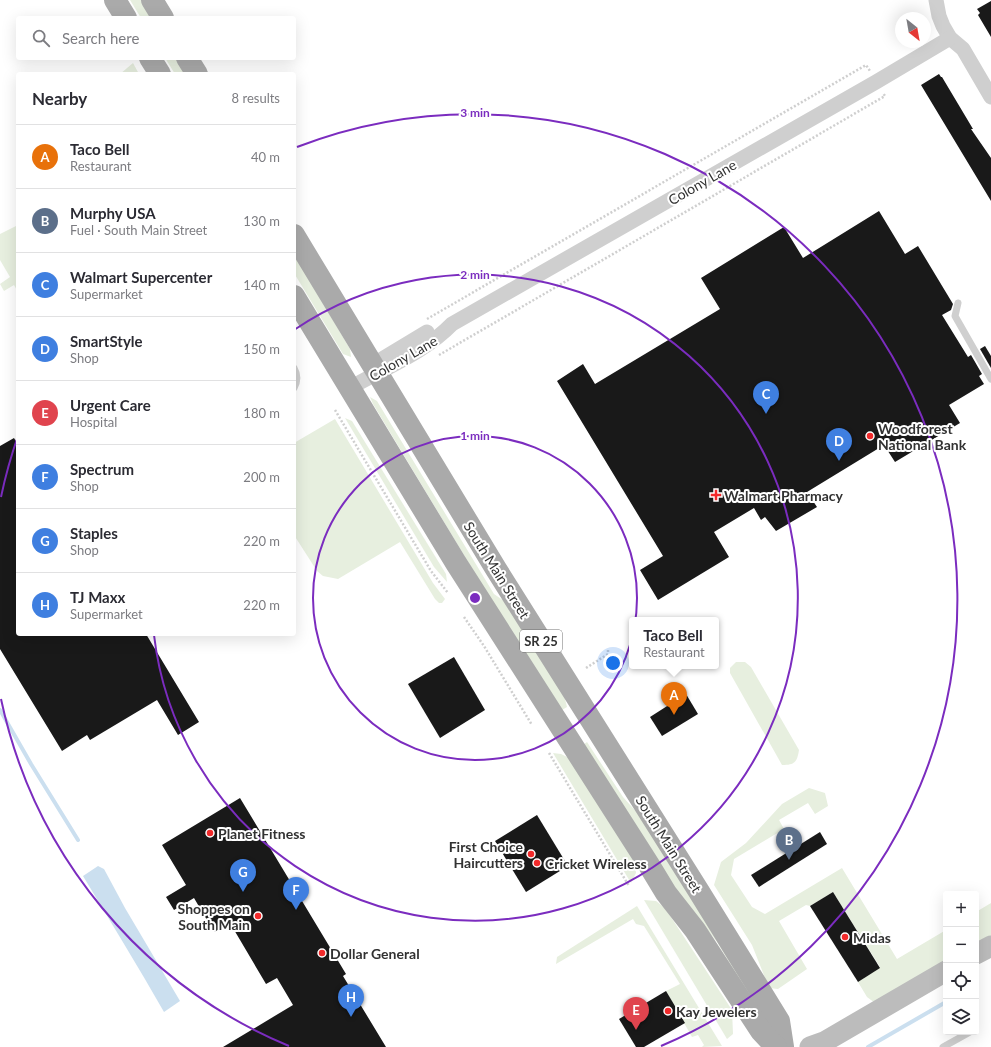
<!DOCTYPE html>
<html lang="en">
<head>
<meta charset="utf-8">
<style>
	:root { --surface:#fff; --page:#f7f7f7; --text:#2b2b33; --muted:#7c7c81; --line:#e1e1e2; --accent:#1a73e8 }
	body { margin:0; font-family:Lato,sans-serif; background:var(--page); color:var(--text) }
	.controls { position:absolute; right:12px; bottom:12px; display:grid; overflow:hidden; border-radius:4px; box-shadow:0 4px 16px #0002 }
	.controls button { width:36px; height:36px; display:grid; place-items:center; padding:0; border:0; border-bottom:1px solid var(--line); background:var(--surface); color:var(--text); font:20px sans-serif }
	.compass { position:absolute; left:895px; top:12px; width:36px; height:36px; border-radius:50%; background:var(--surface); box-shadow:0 4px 16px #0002; rotate:149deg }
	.you { position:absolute; left:613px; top:663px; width:14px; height:14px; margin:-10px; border:3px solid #fff; border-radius:50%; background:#1a73e8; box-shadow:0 0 0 6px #1a73e833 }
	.badge { display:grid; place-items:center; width:26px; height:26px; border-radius:50%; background:var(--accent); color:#fff; font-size:13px; font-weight:700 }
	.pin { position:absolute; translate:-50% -33px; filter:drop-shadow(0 1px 2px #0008) }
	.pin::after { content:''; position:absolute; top:21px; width:14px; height:12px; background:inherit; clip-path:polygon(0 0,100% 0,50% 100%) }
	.popup { position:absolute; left:629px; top:617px; width:90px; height:52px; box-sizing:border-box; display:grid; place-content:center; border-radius:4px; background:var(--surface); filter:drop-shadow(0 1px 3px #0005); font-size:13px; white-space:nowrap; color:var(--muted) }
	.popup b { font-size:15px; color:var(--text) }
	.popup::after { content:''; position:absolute; left:50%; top:100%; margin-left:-8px; border:8px solid transparent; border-top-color:var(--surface) }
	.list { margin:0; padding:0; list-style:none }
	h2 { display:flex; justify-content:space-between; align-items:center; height:52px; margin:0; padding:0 16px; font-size:17px }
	h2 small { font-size:13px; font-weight:400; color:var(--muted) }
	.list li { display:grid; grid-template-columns:26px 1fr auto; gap:12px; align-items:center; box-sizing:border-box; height:64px; padding:0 16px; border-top:1px solid var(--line) }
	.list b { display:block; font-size:15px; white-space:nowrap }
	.list p { margin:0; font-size:13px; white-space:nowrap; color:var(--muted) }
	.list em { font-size:13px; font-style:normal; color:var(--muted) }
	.icon { flex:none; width:22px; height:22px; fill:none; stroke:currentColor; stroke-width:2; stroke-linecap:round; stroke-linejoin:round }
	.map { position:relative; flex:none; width:991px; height:1047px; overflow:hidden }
	.search { position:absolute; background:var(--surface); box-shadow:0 4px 16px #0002; left:16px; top:16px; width:280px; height:44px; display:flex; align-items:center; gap:10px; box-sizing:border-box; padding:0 14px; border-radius:4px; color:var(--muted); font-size:15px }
	.panel { position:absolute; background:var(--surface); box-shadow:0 4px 16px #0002; left:16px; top:72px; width:280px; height:564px; border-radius:4px }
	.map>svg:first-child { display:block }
	.green { fill:#e7efdf }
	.water { fill:#cbdfef }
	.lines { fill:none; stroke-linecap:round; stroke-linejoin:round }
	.stream { stroke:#cbdfef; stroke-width:4 }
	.building { fill:#191919 }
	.path { stroke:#cfcfcf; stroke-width:2.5; stroke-dasharray:2 2; stroke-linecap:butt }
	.service { stroke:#cfcfcf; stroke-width:7 }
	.minor { stroke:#cfcfcf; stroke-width:15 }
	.secondary { stroke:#bcbcbc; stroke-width:21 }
	.primary { stroke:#aaa; stroke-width:22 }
	.ring { fill:none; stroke:#7b2cbf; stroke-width:2 }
	.poi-dot { fill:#f22a2b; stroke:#fff; stroke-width:1.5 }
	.labels { text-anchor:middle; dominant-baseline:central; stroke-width:4; stroke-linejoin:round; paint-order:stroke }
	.shield { fill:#fff; stroke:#707070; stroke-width:1 }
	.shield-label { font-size:13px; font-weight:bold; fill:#323232 }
	.street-label { font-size:14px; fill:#323232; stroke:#fff }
	.poi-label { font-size:14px; font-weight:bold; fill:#323232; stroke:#fff; text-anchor:start }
	.centre { fill:#7b2cbf; stroke:#fff; stroke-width:2 }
	.ring-label { font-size:12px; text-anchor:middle; font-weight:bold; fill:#7b2cbf; stroke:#fff; stroke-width:4; stroke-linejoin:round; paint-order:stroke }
</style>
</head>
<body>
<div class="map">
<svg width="991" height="1047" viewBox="0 0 991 1047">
	<rect width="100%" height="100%" fill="#fff"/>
	<g class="green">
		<path d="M130,0H144L155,18H141Z"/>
		<path d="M165,58H178L188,74H175Z"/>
		<path d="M133,63L139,74H120Z"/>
		<path d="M18,225V292L14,285L4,291L0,284L10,277L0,260V234Z"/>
		<path d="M294,254L350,349L351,357L343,354L294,273Z"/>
		<path d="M370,397L377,401L494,594L507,603L563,691L567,707L562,710L494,605L373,404Z"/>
		<path d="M345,418L352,421L446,574L447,582L434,567Z"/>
		<path d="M335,419L433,583L445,599L442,603H439L435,599L400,542L338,579L323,576L317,571L294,535V443Z"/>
		<path d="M736,662H745L751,667L799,750C797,762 795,765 782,765L730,673V668Z"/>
		<path d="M587,742L623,797L649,826L770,1020L765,1023L717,942L674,887L583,745Z"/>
		<path d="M553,753L561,754L571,759L634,857L636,873L631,883Z"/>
		<path d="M809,788L825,793L828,806L815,814L808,803L779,820L784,829L734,859L731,875L752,907L765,914L842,868L897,959L946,930V962L875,1003L867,997L858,982L880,967L833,892L810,906L806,905L779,921L807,969L778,989L769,988L752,945L714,885L721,862L746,843L782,804Z"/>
		<path d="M644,900L656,901L665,908L732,1010L733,1034L727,1039Z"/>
		<path d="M991,903V936L976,944V912Z"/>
		<path d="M637,906L722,1046L702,1047L704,1045L698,1035L692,1037L666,991L680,984L644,926L636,924L633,919L556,964L557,957Z"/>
	</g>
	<path class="water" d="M98,866L104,869L125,908L180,1001L164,1012C138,966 110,921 83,876Z"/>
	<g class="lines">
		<g class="stream">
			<path d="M0,710L31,764L78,840"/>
			<path d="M868,1047L946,1002"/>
		</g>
	</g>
	<g class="building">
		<path d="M991,1V37L978,15L980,13L977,9Z"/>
		<path d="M939,74L941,77H942L973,129H971L991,158V201L921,85Z"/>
		<path d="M879,211L905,254L918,246L953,304L951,310L942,315L968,357L971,355L982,374L979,376L984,384L949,405L960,423L895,462L884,445L807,492L817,507L776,531L765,517L761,520L754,508L714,532L729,557L658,600L640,570L663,556L557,381L583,364L595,384L720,309L701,278L784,227L803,258Z"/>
		<path d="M985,346L991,356V368L980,349Z"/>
		<path d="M14,438L18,445V634H146L199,722L178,735L157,700L90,740L87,735L62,751L0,649V446Z"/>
		<path d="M454,657L485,710L440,738L408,684Z"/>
		<path d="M686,694L698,714L662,736L650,717Z"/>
		<path d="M240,798L346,974L343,976L386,1047H223L293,1005L277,978L266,984L230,923L214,932L194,898L174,910L166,897L186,885L162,845Z"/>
		<path d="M537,815L568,866L526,892L495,841Z"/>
		<path d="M820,832L827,844L759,887L751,875Z"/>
		<path d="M833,892L880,968L858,982L810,906Z"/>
		<path d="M666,991L685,1023L644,1047H636L619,1019Z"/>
	</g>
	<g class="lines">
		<g class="path">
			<path d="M427,319L866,65L870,71"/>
			<path d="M439,355L885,96L883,93"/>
			<path d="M335,410L431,571L448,593"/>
			<path d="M464,617L484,646L532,725"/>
			<path d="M586,668L608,654V649"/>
			<path d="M549,753L629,886"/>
		</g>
		<g class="service">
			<path d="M958,303L955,316L991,379"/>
			<path d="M294,368C298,375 298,381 294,388"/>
			<path d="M943,1047L970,1032"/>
		</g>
		<g class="minor">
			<path d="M936,0L939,16L943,26L950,38L963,49L991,97"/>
			<path d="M374,364L427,332"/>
			<path d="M350,388C384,368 424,353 452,324L876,82L950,38"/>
		</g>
		<g class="secondary">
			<path d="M976,954L991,946"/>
			<path d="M810,1047L824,1042L946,971"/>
		</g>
		<g class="primary">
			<path d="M115,0L126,18"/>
			<path d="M152,0L163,18"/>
			<path d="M150,58L160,74"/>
			<path d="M187,58L197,74"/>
			<path d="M294,235L496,569L698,890L779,1021L783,1047"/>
			<path d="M294,296L456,563L649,865L666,893L695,930L761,1031L776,1047"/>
		</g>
	</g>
	<g class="ring">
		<circle cx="475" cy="598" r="162"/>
		<path d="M294 330A323 323 0 1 1 154 635"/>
		<path d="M289 1046A485 485 0 0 1 1 699M1 497A485 485 0 0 1 18 436M297 147A485 485 0 0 1 661 1046"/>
	</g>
	<g class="poi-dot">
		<circle cx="870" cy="436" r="4"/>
		<path d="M714 489h4v4h4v4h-4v4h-4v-4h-4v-4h4z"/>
		<circle cx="210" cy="833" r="4"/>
		<circle cx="531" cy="854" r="4"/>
		<circle cx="537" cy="863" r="4"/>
		<circle cx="258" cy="916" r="4"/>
		<circle cx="845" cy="937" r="4"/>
		<circle cx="322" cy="953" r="4"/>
		<circle cx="668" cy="1011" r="4"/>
	</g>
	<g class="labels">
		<rect class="shield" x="520" y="630" width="42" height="22" rx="3"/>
		<g class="shield-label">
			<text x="541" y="641">SR 25</text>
		</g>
		<g class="street-label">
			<text transform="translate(702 182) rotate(-30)">Colony Lane</text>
			<text transform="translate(403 358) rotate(-30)">Colony Lane</text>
			<text transform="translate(497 570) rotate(58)">South Main Street</text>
			<text transform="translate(669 844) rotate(58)">South Main Street</text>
		</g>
		<g class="poi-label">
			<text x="878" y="428">Woodforest<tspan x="878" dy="16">National Bank</tspan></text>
			<text x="724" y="495">Walmart Pharmacy</text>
			<text x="218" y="833">Planet Fitness</text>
			<text x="523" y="846" text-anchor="end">First Choice<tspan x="523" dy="16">Haircutters</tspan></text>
			<text x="545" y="863">Cricket Wireless</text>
			<text x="250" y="908" text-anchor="end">Shoppes on<tspan x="250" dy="16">South Main</tspan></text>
			<text x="853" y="937">Midas</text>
			<text x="330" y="953">Dollar General</text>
			<text x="676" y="1011">Kay Jewelers</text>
		</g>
	</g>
	<circle cx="475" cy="598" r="6" class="centre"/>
	<g class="ring-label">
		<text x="475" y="117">3 min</text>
		<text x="475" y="279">2 min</text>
		<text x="475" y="440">1 min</text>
	</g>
</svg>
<div class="controls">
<button>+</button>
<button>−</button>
<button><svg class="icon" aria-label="locate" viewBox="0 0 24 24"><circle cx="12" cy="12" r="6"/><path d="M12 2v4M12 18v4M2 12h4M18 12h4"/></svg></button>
<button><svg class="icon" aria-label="layers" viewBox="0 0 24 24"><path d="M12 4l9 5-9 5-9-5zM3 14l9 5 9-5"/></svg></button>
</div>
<svg class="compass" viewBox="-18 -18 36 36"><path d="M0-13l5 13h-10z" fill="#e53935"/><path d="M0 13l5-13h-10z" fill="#7c7c81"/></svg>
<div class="you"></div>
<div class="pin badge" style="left:674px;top:715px;background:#e8710a">A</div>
<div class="popup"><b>Taco Bell</b>Restaurant</div>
<div class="pin badge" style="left:789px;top:860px;background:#5c6f8a">B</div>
<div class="pin badge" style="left:766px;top:414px;background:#3f7fe0">C</div>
<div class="pin badge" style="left:839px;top:461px;background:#3f7fe0">D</div>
<div class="pin badge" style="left:636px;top:1030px;background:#e0444e">E</div>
<div class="pin badge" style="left:296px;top:910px;background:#3f7fe0">F</div>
<div class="pin badge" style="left:243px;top:892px;background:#3f7fe0">G</div>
<div class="pin badge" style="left:351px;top:1017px;background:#3f7fe0">H</div>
<div class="search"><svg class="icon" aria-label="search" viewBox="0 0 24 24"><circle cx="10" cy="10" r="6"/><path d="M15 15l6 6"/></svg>Search here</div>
<section class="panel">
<h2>Nearby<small>8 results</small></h2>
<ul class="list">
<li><span class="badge" style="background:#e8710a">A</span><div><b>Taco Bell</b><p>Restaurant</p></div><em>40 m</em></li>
<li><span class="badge" style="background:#5c6f8a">B</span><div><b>Murphy USA</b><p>Fuel · South Main Street</p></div><em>130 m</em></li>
<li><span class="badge" style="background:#3f7fe0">C</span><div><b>Walmart Supercenter</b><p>Supermarket</p></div><em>140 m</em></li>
<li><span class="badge" style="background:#3f7fe0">D</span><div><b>SmartStyle</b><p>Shop</p></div><em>150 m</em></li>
<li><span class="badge" style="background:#e0444e">E</span><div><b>Urgent Care</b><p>Hospital</p></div><em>180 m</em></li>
<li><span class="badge" style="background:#3f7fe0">F</span><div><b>Spectrum</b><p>Shop</p></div><em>200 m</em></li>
<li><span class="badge" style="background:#3f7fe0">G</span><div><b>Staples</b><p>Shop</p></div><em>220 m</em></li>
<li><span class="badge" style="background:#3f7fe0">H</span><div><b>TJ Maxx</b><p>Supermarket</p></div><em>220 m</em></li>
</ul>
</section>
</div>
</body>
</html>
